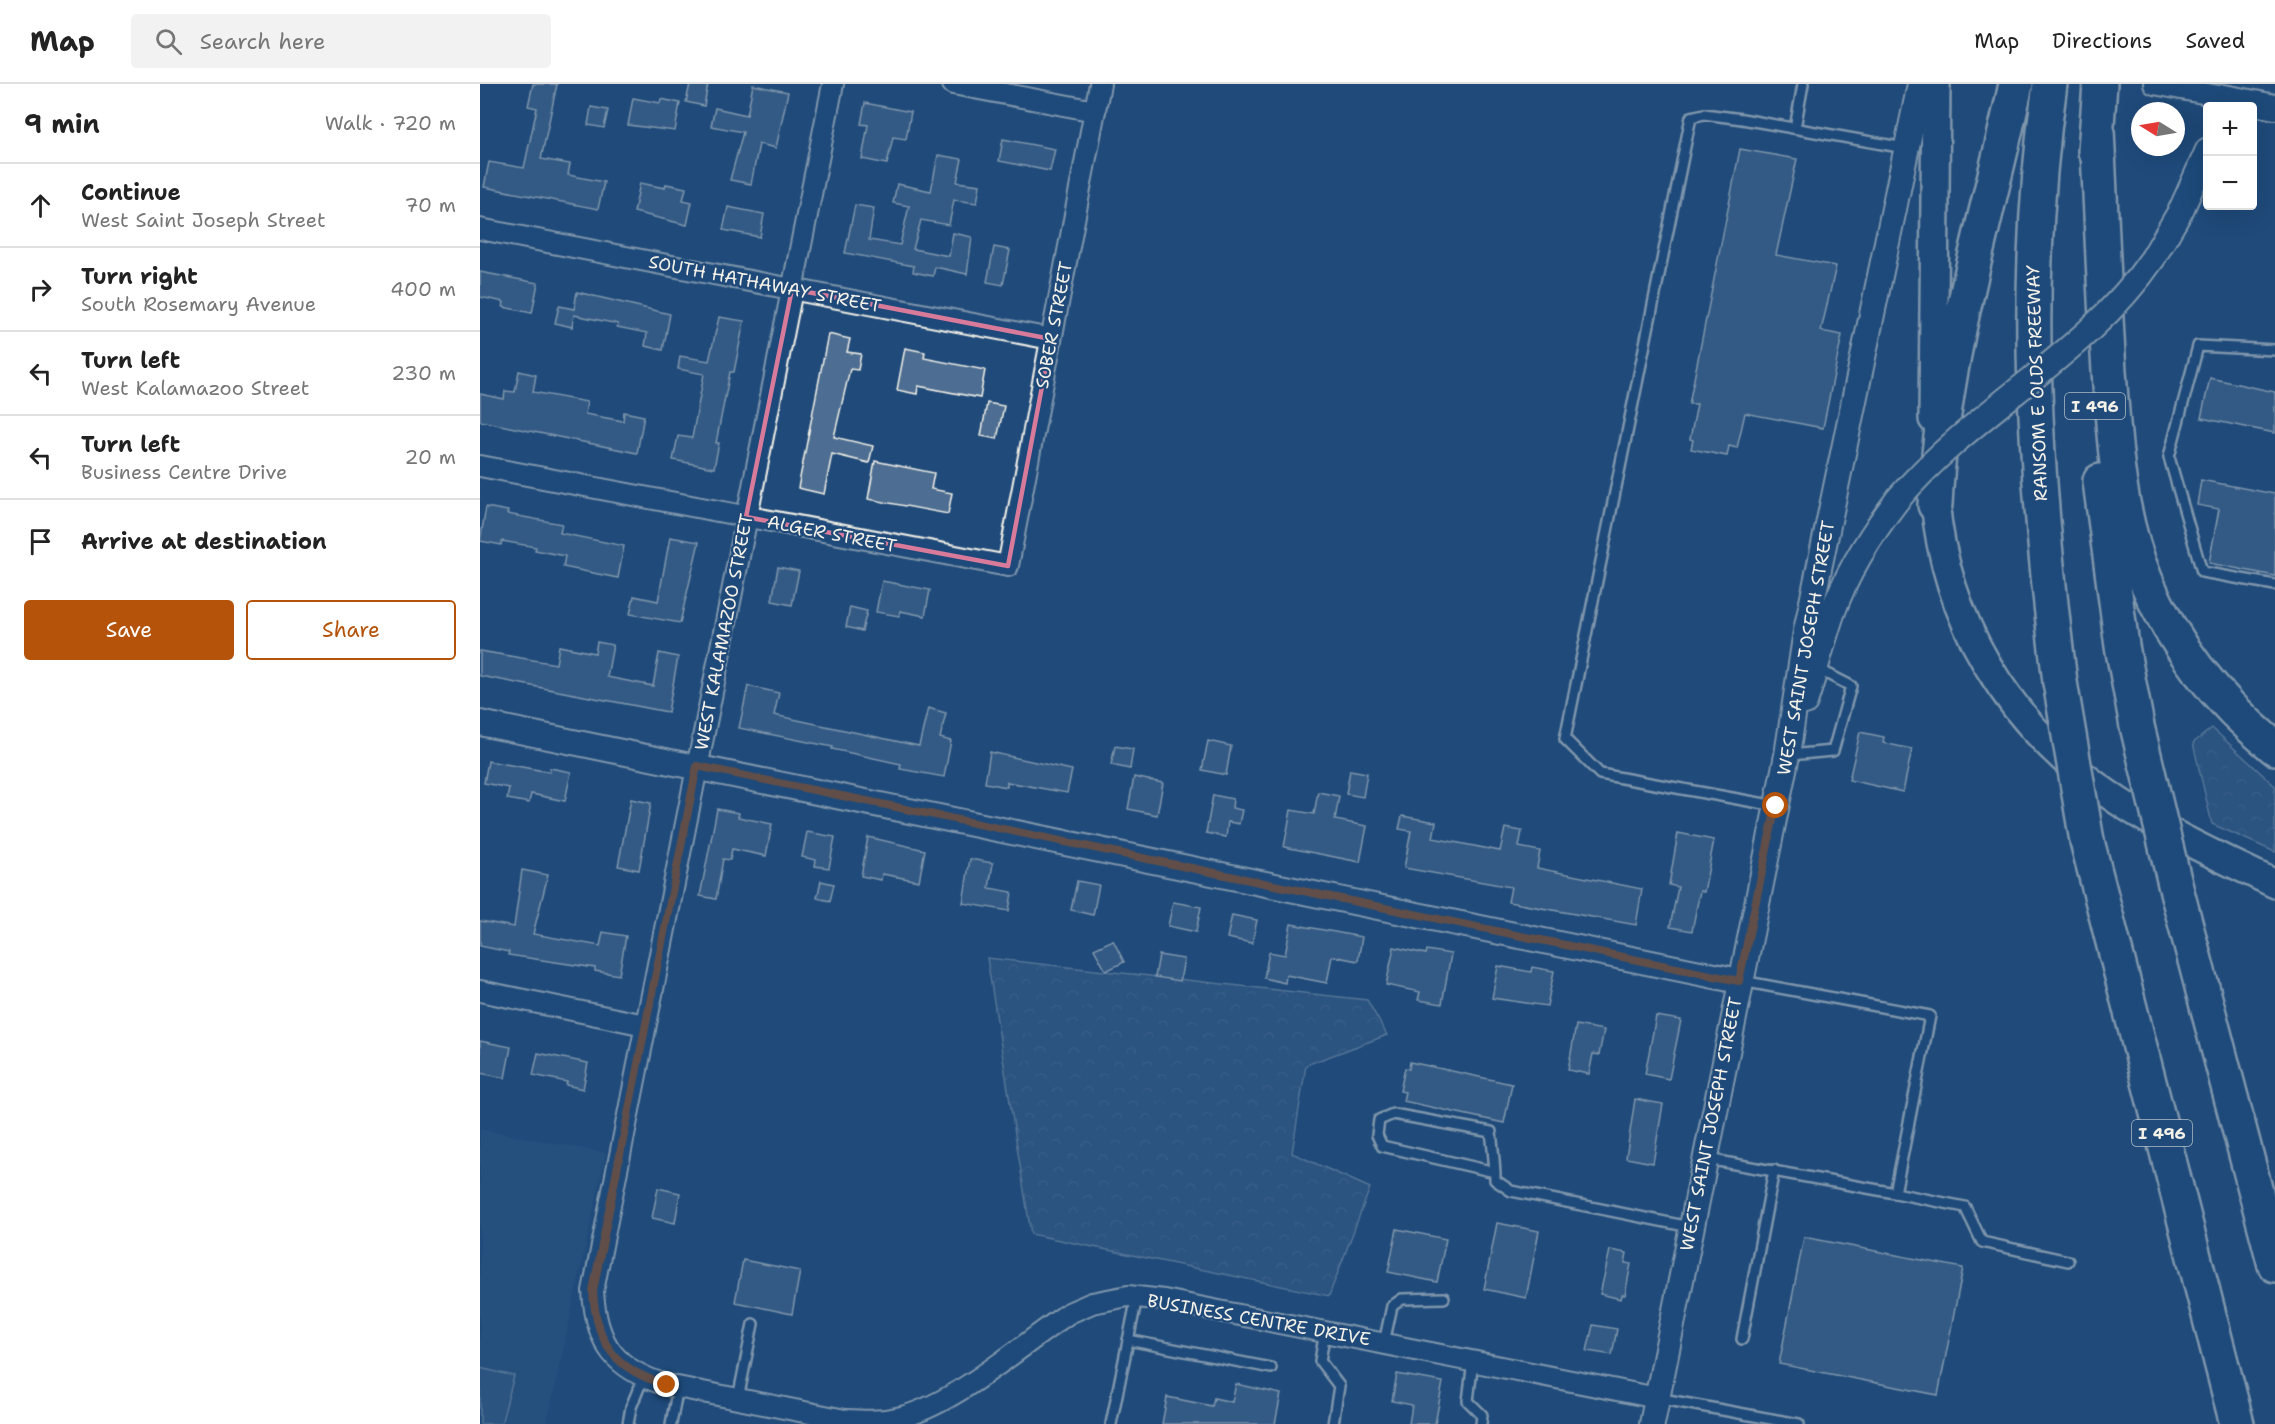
<!DOCTYPE html>
<html lang="en">
<head>
<meta charset="utf-8">
<style>
	:root { --surface:#fff; --page:#f2f2f2; --text:#222; --muted:#767676; --line:#e0e0e0; --accent:#b45309 }
	body { margin:0; font-family:"Shantell Sans",sans-serif; background:var(--page); color:var(--text) }
	.controls { position:absolute; right:18px; top:18px; display:grid; overflow:hidden; border-radius:6px; box-shadow:0 6px 24px #0002 }
	.controls button { width:54px; height:54px; display:grid; place-items:center; padding:0; border:0; border-bottom:2px solid var(--line); background:var(--surface); color:var(--text); font:30px sans-serif }
	.compass { position:absolute; left:1651px; top:18px; width:54px; height:54px; border-radius:50%; background:var(--surface); box-shadow:0 6px 24px #0002; rotate:281deg }
	.stop { position:absolute; width:18px; height:18px; margin:-14px; border:4px solid #b45309; border-radius:50%; background:#fff }
	.stop.end { background:#b45309; border-color:#fff; box-shadow:0 2px 6px #0008 }
	.list { margin:0; padding:0; list-style:none }
	h2 { display:flex; justify-content:space-between; align-items:center; height:78px; margin:0; padding:0 24px; font-size:26px }
	h2 small { font-size:20px; font-weight:400; color:var(--muted) }
	.list li { display:grid; grid-template-columns:39px 1fr auto; gap:18px; align-items:center; box-sizing:border-box; height:84px; padding:0 24px; border-top:2px solid var(--line) }
	.list b { display:block; font-size:22px; white-space:nowrap }
	.list p { margin:0; font-size:20px; white-space:nowrap; color:var(--muted) }
	.list em { font-size:20px; font-style:normal; color:var(--muted) }
	.actions { display:flex; gap:12px; padding:18px 24px }
	.actions a { flex:1; padding:14px 0; border:2px solid var(--accent); border-radius:6px; text-align:center; font-size:21px; color:var(--accent) }
	.actions .main { background:var(--accent); color:#fff }
	.icon { flex:none; width:33px; height:33px; fill:none; stroke:currentColor; stroke-width:2; stroke-linecap:round; stroke-linejoin:round }
	.map { position:relative; flex:none; width:1795px; height:1340px; overflow:hidden }
	header { display:flex; align-items:center; gap:36px; box-sizing:border-box; height:84px; padding:0 30px; background:var(--surface); border-bottom:2px solid var(--line) }
	header strong { font-size:28px }
	nav { display:flex; gap:33px; margin-inline-start:auto; font-size:21px }
	.search { width:420px; height:54px; background:var(--page); display:flex; align-items:center; gap:15px; box-sizing:border-box; padding:0 21px; border-radius:6px; color:var(--muted); font-size:22px }
	main { display:flex }
	aside { flex:1; background:var(--surface) }
	.map>svg:first-child { display:block }
	.built { fill:#2d5581 }
	.forest { fill:url(#forest-crowns); stroke:#97a8b8; stroke-width:1.5 }
	.pitch { fill:#3a5f88; stroke:#97a8b8; stroke-width:1.5 }
	.building { fill:#4d6e92; stroke:#f4f1e8; stroke-width:1.5 }
	.lines { fill:none; stroke-linecap:round; stroke-linejoin:round }
	.service-casing { stroke:#f4f1e8; stroke-width:14 }
	.minor-casing { stroke:#f4f1e8; stroke-width:24 }
	.tertiary-casing { stroke:#f4f1e8; stroke-width:28 }
	.secondary-casing { stroke:#f4f1e8; stroke-width:32 }
	.motorway-casing { stroke:#f4f1e8; stroke-width:38 }
	.service { stroke:#1f4a7a; stroke-width:9 }
	.minor { stroke:#1f4a7a; stroke-width:20 }
	.tertiary { stroke:#1f4a7a; stroke-width:24 }
	.secondary { stroke:#1f4a7a; stroke-width:27 }
	.motorway { stroke:#1f4a7a; stroke-width:33 }
	.tertiary-bridge-casing { stroke:#f4f1e8; stroke-width:28; stroke-linecap:butt }
	.motorway-bridge-casing { stroke:#f4f1e8; stroke-width:38; stroke-linecap:butt }
	.tertiary-bridge { stroke:#1f4a7a; stroke-width:24 }
	.motorway-bridge { stroke:#1f4a7a; stroke-width:33 }
	.route { stroke:#b45309; stroke-width:8 }
	.marked { fill:none; stroke:#d87a9a; stroke-width:4.5; stroke-linejoin:round }
	.labels { text-anchor:middle; dominant-baseline:central; stroke-width:4.5; stroke-linejoin:round; paint-order:stroke }
	.shield { fill:#1f4a7a; stroke:#b4bfc7; stroke-width:1.5 }
	.shield-label { font-size:16px; font-weight:bold; fill:#f4f1e8 }
	.street-label { font-size:18px; fill:#f4f1e8; stroke:#1f4a7a }
</style>
</head>
<body>
<header>
<strong>Map</strong>
<div class="search"><svg class="icon" aria-label="search" viewBox="0 0 24 24"><circle cx="10" cy="10" r="6"/><path d="M15 15l6 6"/></svg>Search here</div>
<nav><a>Map</a><a>Directions</a><a>Saved</a></nav>
</header>
<main>
<aside>
<h2>9 min<small>Walk · 720 m</small></h2>
<ul class="list">
<li><svg class="icon" aria-label="ahead" viewBox="0 0 24 24"><path d="M12 20V5M6 11l6-6 6 6"/></svg><div><b>Continue</b><p>West Saint Joseph Street</p></div><em>70 m</em></li>
<li><svg class="icon" aria-label="right" viewBox="0 0 24 24"><path d="M7 20v-9h11M14 6l5 5-5 5"/></svg><div><b>Turn right</b><p>South Rosemary Avenue</p></div><em>400 m</em></li>
<li><svg class="icon" aria-label="left" viewBox="0 0 24 24"><path d="M17 20v-9H6M10 6l-5 5 5 5"/></svg><div><b>Turn left</b><p>West Kalamazoo Street</p></div><em>230 m</em></li>
<li><svg class="icon" aria-label="left" viewBox="0 0 24 24"><path d="M17 20v-9H6M10 6l-5 5 5 5"/></svg><div><b>Turn left</b><p>Business Centre Drive</p></div><em>20 m</em></li>
<li><svg class="icon" aria-label="arrive" viewBox="0 0 24 24"><path d="M6 21V4h12l-3 4 3 4H6"/></svg><div><b>Arrive at destination</b></div></li>
</ul>
<div class="actions"><a class="main">Save</a><a>Share</a></div>
</aside>
<div class="map">
<svg width="1795" height="1340" viewBox="0 0 1795 1340">
	<defs>
		<pattern id="forest-crowns" width="20" height="18" patternUnits="userSpaceOnUse" patternTransform="scale(1.5)"><rect width="20" height="18" fill="#3a5f88"/><path d="M2 6a3 3 0 1 1 6 0M12 15a3 3 0 1 1 6 0" fill="none" stroke="#577699"/></pattern>
	</defs>
	<rect width="100%" height="100%" fill="#1f4a7a"/>
	<filter id="ink" filterUnits="userSpaceOnUse"><feTurbulence type="fractalNoise" baseFrequency=".0167" numOctaves="2"/><feDisplacementMap in="SourceGraphic" scale="12" xChannelSelector="R" yChannelSelector="G"/><feConvolveMatrix kernelMatrix="1 2 1 2 8 2 1 2 1" color-interpolation-filters="sRGB"/></filter>
	<g filter="url(#ink)">
		<path class="built" d="M0,1045L126,1069L67,1340H0Z"/>
		<g class="forest">
			<path d="M1732,644L1795,702V768L1732,740L1713,659Z"/>
			<path d="M507,874L887,916L907,951L826,981L812,1069L890,1104L849,1212L551,1150Z"/>
		</g>
		<path class="pitch" d="M0,1284L34,1292L21,1340H0Z"/>
		<g class="building">
			<path d="M53,0H77L61,75L90,80L88,91L124,98L118,125L4,103L9,78L44,84L57,24L48,22Z"/>
			<path d="M210,0H228L224,22L206,18Z"/>
			<path d="M273,1L308,8L296,64L279,60L271,100L250,96L263,48L231,42L235,24L267,31Z"/>
			<path d="M153,14L180,19L181,15L200,19L195,47L148,41Z"/>
			<path d="M385,19L431,28L426,55L413,53L407,80L382,75L388,41L381,40Z"/>
			<path d="M111,23L128,26L124,44L108,41Z"/>
			<path d="M523,55L575,65L570,87L519,77Z"/>
			<path d="M1260,65L1317,75L1296,171L1356,182L1341,247L1362,251L1343,344L1265,329L1257,364L1249,362L1247,372L1211,365L1213,356L1210,355L1217,320H1209Z"/>
			<path d="M458,71L482,75L477,98L500,101L497,119L474,116L469,141L441,136L433,165L469,172L473,149L492,153L487,190L455,183L453,192L433,188L434,182L365,169L375,121L394,124L389,156L420,161L429,122L413,119L417,100L451,107Z"/>
			<path d="M160,99L185,104L186,100L206,104L203,116L212,118L207,141L154,128Z"/>
			<path d="M248,123L284,130L280,153L243,146Z"/>
			<path d="M514,163L530,166L523,201L507,198Z"/>
			<path d="M0,188L58,199L52,229L23,223L24,218L0,213Z"/>
			<path d="M97,208L190,230L183,266L165,262L167,249L137,243L138,240L94,231L92,243L75,239L79,222L94,225Z"/>
			<path d="M239,233L264,237L254,288H250L236,359H239L234,384L193,376L198,352L212,354L224,290L198,285L200,272L229,277Z"/>
			<path d="M348,250L370,255L367,268L381,270L378,286L370,285L354,353L393,362L389,379L352,370L344,410L318,404Z"/>
			<path d="M425,264L445,268L444,274L505,286L500,314L438,302L437,310L417,306Z"/>
			<path d="M39,287L56,291L53,308L107,318L105,330L143,337L144,328L164,332L157,369L0,337V310L24,315L25,307L35,308Z"/>
			<path d="M1730,294L1795,308V349L1721,334Z"/>
			<path d="M507,319L524,322L517,355L501,352Z"/>
			<path d="M395,377L454,389L451,405L472,409L468,430L388,415Z"/>
			<path d="M1721,396L1795,410V492L1729,479L1739,425L1717,421Z"/>
			<path d="M6,423L28,427L27,430L82,440L80,449L144,462L138,494L83,483L85,472L55,466L56,463L22,457L21,461L0,457Z"/>
			<path d="M190,453L219,458L200,539L150,530L154,512L178,517Z"/>
			<path d="M298,483L319,487L312,521L292,517Z"/>
			<path d="M402,497L450,506L445,532L420,527L419,532L396,528Z"/>
			<path d="M370,523L387,527L382,547L366,543Z"/>
			<path d="M117,558L133,561L127,593L173,602L179,569L198,573L188,628L0,592V567L76,580L79,562L115,569Z"/>
			<path d="M268,602L299,609L294,631L439,662L448,624L466,629L460,654L471,657L464,693L420,685L421,680L352,665L353,663L259,644Z"/>
			<path d="M1380,648L1404,653L1403,659L1432,665L1423,708L1369,696Z"/>
			<path d="M728,657L751,662L746,691L722,686Z"/>
			<path d="M635,662L653,665L650,685L631,681Z"/>
			<path d="M510,668L592,686L587,709L527,698V703L505,699Z"/>
			<path d="M8,677L70,688V684L91,688L85,717L51,710L49,719L27,715L29,704L4,699Z"/>
			<path d="M870,686L887,689L883,713L866,710Z"/>
			<path d="M654,693L683,699L677,731L648,725Z"/>
			<path d="M838,708L859,712L855,736L887,742L880,778L804,763L811,726L834,730Z"/>
			<path d="M733,711L753,715L752,724L762,726L759,740L748,738L746,753L726,749Z"/>
			<path d="M151,715L171,719L159,786L138,782Z"/>
			<path d="M237,725L259,729L258,733L292,740L286,772L252,765L250,776L243,775L236,815L220,812Z"/>
			<path d="M922,732L956,738L953,754L1020,767L1025,744L1042,747L1039,763L1060,767L1057,784L1162,805L1156,841L1028,818L1031,803L924,784L931,747L919,745Z"/>
			<path d="M327,748L355,753L349,784L335,782L336,776L322,773Z"/>
			<path d="M1198,749L1234,756L1224,808L1220,807L1212,847L1190,843L1198,803L1189,801Z"/>
			<path d="M388,753L445,766L439,797L402,790L401,796L381,792Z"/>
			<path d="M490,775L513,779L509,804L532,808L529,827L483,819Z"/>
			<path d="M42,786L68,791L53,850L120,862L123,848L146,852L139,891L115,887V884L28,871L29,868L0,862V837L34,843Z"/>
			<path d="M341,797L354,800L350,817L337,814Z"/>
			<path d="M597,797L619,801L613,831L591,826Z"/>
			<path d="M693,818L721,823L716,848L688,842Z"/>
			<path d="M752,831L777,836L772,859L747,854Z"/>
			<path d="M811,840L882,853L878,877L852,872L847,899L806,891L805,899L784,894L789,868L805,871Z"/>
			<path d="M633,856L644,878L626,887L614,865Z"/>
			<path d="M914,863L946,870L947,866L971,870L962,920L938,916L940,908L906,901Z"/>
			<path d="M679,871L704,875L700,897L675,893Z"/>
			<path d="M1018,882L1051,888L1052,883L1074,887L1067,922L1012,914Z"/>
			<path d="M1176,932L1201,936L1189,995L1165,990Z"/>
			<path d="M1096,941L1124,946L1119,971L1113,970L1109,990L1088,986Z"/>
			<path d="M0,957L31,963L25,994L0,989Z"/>
			<path d="M58,969L108,979L103,1005L86,1001L87,998L53,991Z"/>
			<path d="M930,978L1032,1000L1024,1039L923,1017L925,1008L920,1007L925,984L929,985Z"/>
			<path d="M1155,1015L1183,1020L1173,1079L1146,1074Z"/>
			<path d="M178,1104L200,1109L195,1139L172,1134Z"/>
			<path d="M1017,1139L1059,1147L1046,1214L1004,1205Z"/>
			<path d="M917,1145L966,1155L957,1198L908,1188Z"/>
			<path d="M1324,1153L1483,1184L1458,1311L1299,1280Z"/>
			<path d="M1130,1166L1147,1169L1145,1179L1151,1180L1145,1211H1142L1141,1215L1120,1210Z"/>
			<path d="M263,1176L320,1187L312,1230L255,1218Z"/>
			<path d="M1113,1241L1137,1245L1132,1271L1107,1267Z"/>
			<path d="M917,1290L963,1298L955,1340H929L932,1321L912,1317Z"/>
			<path d="M756,1300L801,1310L795,1340H682L687,1313L732,1322L734,1314L752,1318Z"/>
		</g>
		<g class="lines">
			<g class="service-casing">
				<g id="service">
					<path d="M1315,44L1323,0"/>
					<path d="M1795,266L1718,262L1689,373L1722,488L1795,501"/>
					<path d="M1309,671L1353,667L1371,602L1336,584"/>
					<path d="M1296,722L1120,690L1085,655L1211,33L1224,30L1262,35L1425,64"/>
					<path d="M1227,1075L1415,1109L1450,932L1262,897"/>
					<path d="M1015,1088L902,1062L897,1051L899,1036L913,1030L1011,1048C1013,1064 1015,1080 1015,1096L1031,1107L1210,1143"/>
					<path d="M1415,1109L1485,1123L1502,1158L1588,1177"/>
					<path d="M845,1247L840,1277L859,1302L853,1340"/>
					<path d="M1262,1255L1294,1086"/>
					<path d="M648,1256L791,1284"/>
					<path d="M904,1259L912,1222L922,1215L964,1214"/>
					<path d="M993,1277L988,1317L1002,1331L1001,1340"/>
					<path d="M1177,1314L1319,1340"/>
					<path d="M258,1315L273,1240"/>
					<path d="M148,1340L151,1323L163,1294"/>
					<path d="M191,1340L198,1303"/>
					<path d="M631,1340L657,1213"/>
				</g>
			</g>
			<g class="minor-casing">
				<g id="minor">
					<path d="M353,0L113,1207C116,1260 135,1286 187,1301L365,1336C386,1337 405,1338 425,1332C477,1318 543,1260 589,1229L612,1219L648,1212L684,1216L1177,1314"/>
					<path d="M473,0L615,27"/>
					<path d="M1674,0L1744,13"/>
					<path d="M0,145L571,255"/>
					<path d="M0,382L528,482L620,0"/>
					<path d="M0,907L165,941"/>
				</g>
			</g>
			<g class="tertiary-casing">
				<g id="tertiary">
					<path d="M1744,13L1795,23"/>
					<path d="M1673,174L1701,126L1728,66"/>
					<path d="M1325,618C1335,589 1342,559 1352,530C1367,488 1391,450 1418,415"/>
					<path d="M0,639L1259,897"/>
					<path d="M1172,1340L1307,671L1326,547L1440,0"/>
				</g>
			</g>
			<g class="secondary-casing">
				<g id="secondary">
					<path d="M1453,335L1456,0"/>
					<path d="M1454,400C1460,532 1529,645 1638,717C1688,750 1742,774 1795,800"/>
				</g>
			</g>
			<g class="motorway-casing">
				<g id="motorway">
					<path d="M1570,0C1541,202 1555,396 1580,598"/>
					<path d="M1617,46C1621,127 1624,207 1629,287C1634,357 1638,431 1666,497C1694,563 1740,619 1795,664"/>
					<path d="M1615,67L1620,0"/>
					<path d="M1620,397L1642,562L1657,642"/>
					<path d="M1455,421C1462,277 1506,140 1536,0"/>
					<path d="M1607,757L1757,1340"/>
					<path d="M1695,800L1795,1181"/>
				</g>
			</g>
			<use href="#service" class="service"/>
			<use href="#minor" class="minor"/>
			<use href="#tertiary" class="tertiary"/>
			<use href="#secondary" class="secondary"/>
			<use href="#motorway" class="motorway"/>
			<g class="tertiary-bridge-casing">
				<path id="tertiary-bridge" d="M1418,415C1494,325 1607,271 1673,174"/>
			</g>
			<g class="motorway-bridge-casing">
				<g id="motorway-bridge">
					<path d="M1580,598L1607,757"/>
					<path d="M1657,642L1695,800"/>
				</g>
			</g>
			<use href="#tertiary-bridge" class="tertiary-bridge"/>
			<use href="#motorway-bridge" class="motorway-bridge"/>
		</g>
	</g>
	<g class="lines" filter="url(#ink)">
		<path class="route" d="M187,1301C135,1286 116,1260 113,1207L217,682L1259,897L1296,722"/>
	</g>
	<path d="M0 0H1795V1340H0ZM312,205L571,255L528,482L266,433Z" fill="#1f4a7a" fill-opacity=".55" fill-rule="evenodd"/>
	<path class="marked" d="M312,205L571,255L528,482L266,433Z"/>
	<g class="labels">
		<g class="shield">
			<rect x="1585" y="309" width="60" height="26" rx="4.5"/>
			<rect x="1652" y="1036" width="60" height="26" rx="4.5"/>
		</g>
		<g class="shield-label">
			<text x="1615" y="322">I 496</text>
			<text x="1682" y="1049">I 496</text>
		</g>
		<g class="street-label">
			<text transform="translate(285 200) rotate(11)">SOUTH HATHAWAY STREET</text>
			<text transform="translate(574 241) rotate(-79)">SOBER STREET</text>
			<text transform="translate(1557 299) rotate(-92)">RANSOM E OLDS FREEWAY</text>
			<text transform="translate(352 450) rotate(11)">ALGER STREET</text>
			<text transform="translate(244 548) rotate(-79)">WEST KALAMAZOO STREET</text>
			<text transform="translate(1326 564) rotate(-80)">WEST SAINT JOSEPH STREET</text>
			<text transform="translate(1231 1040) rotate(-79)">WEST SAINT JOSEPH STREET</text>
			<text transform="translate(779 1236) rotate(10)">BUSINESS CENTRE DRIVE</text>
		</g>
	</g>
</svg>
<div class="controls">
<button>+</button>
<button>−</button>
</div>
<svg class="compass" viewBox="-18 -18 36 36"><path d="M0-13l5 13h-10z" fill="#e53935"/><path d="M0 13l5-13h-10z" fill="#767676"/></svg>
<div class="stop" style="left:1296px;top:722px"></div>
<div class="stop end" style="left:187px;top:1301px"></div>
</div>
</main>
</body>
</html>
